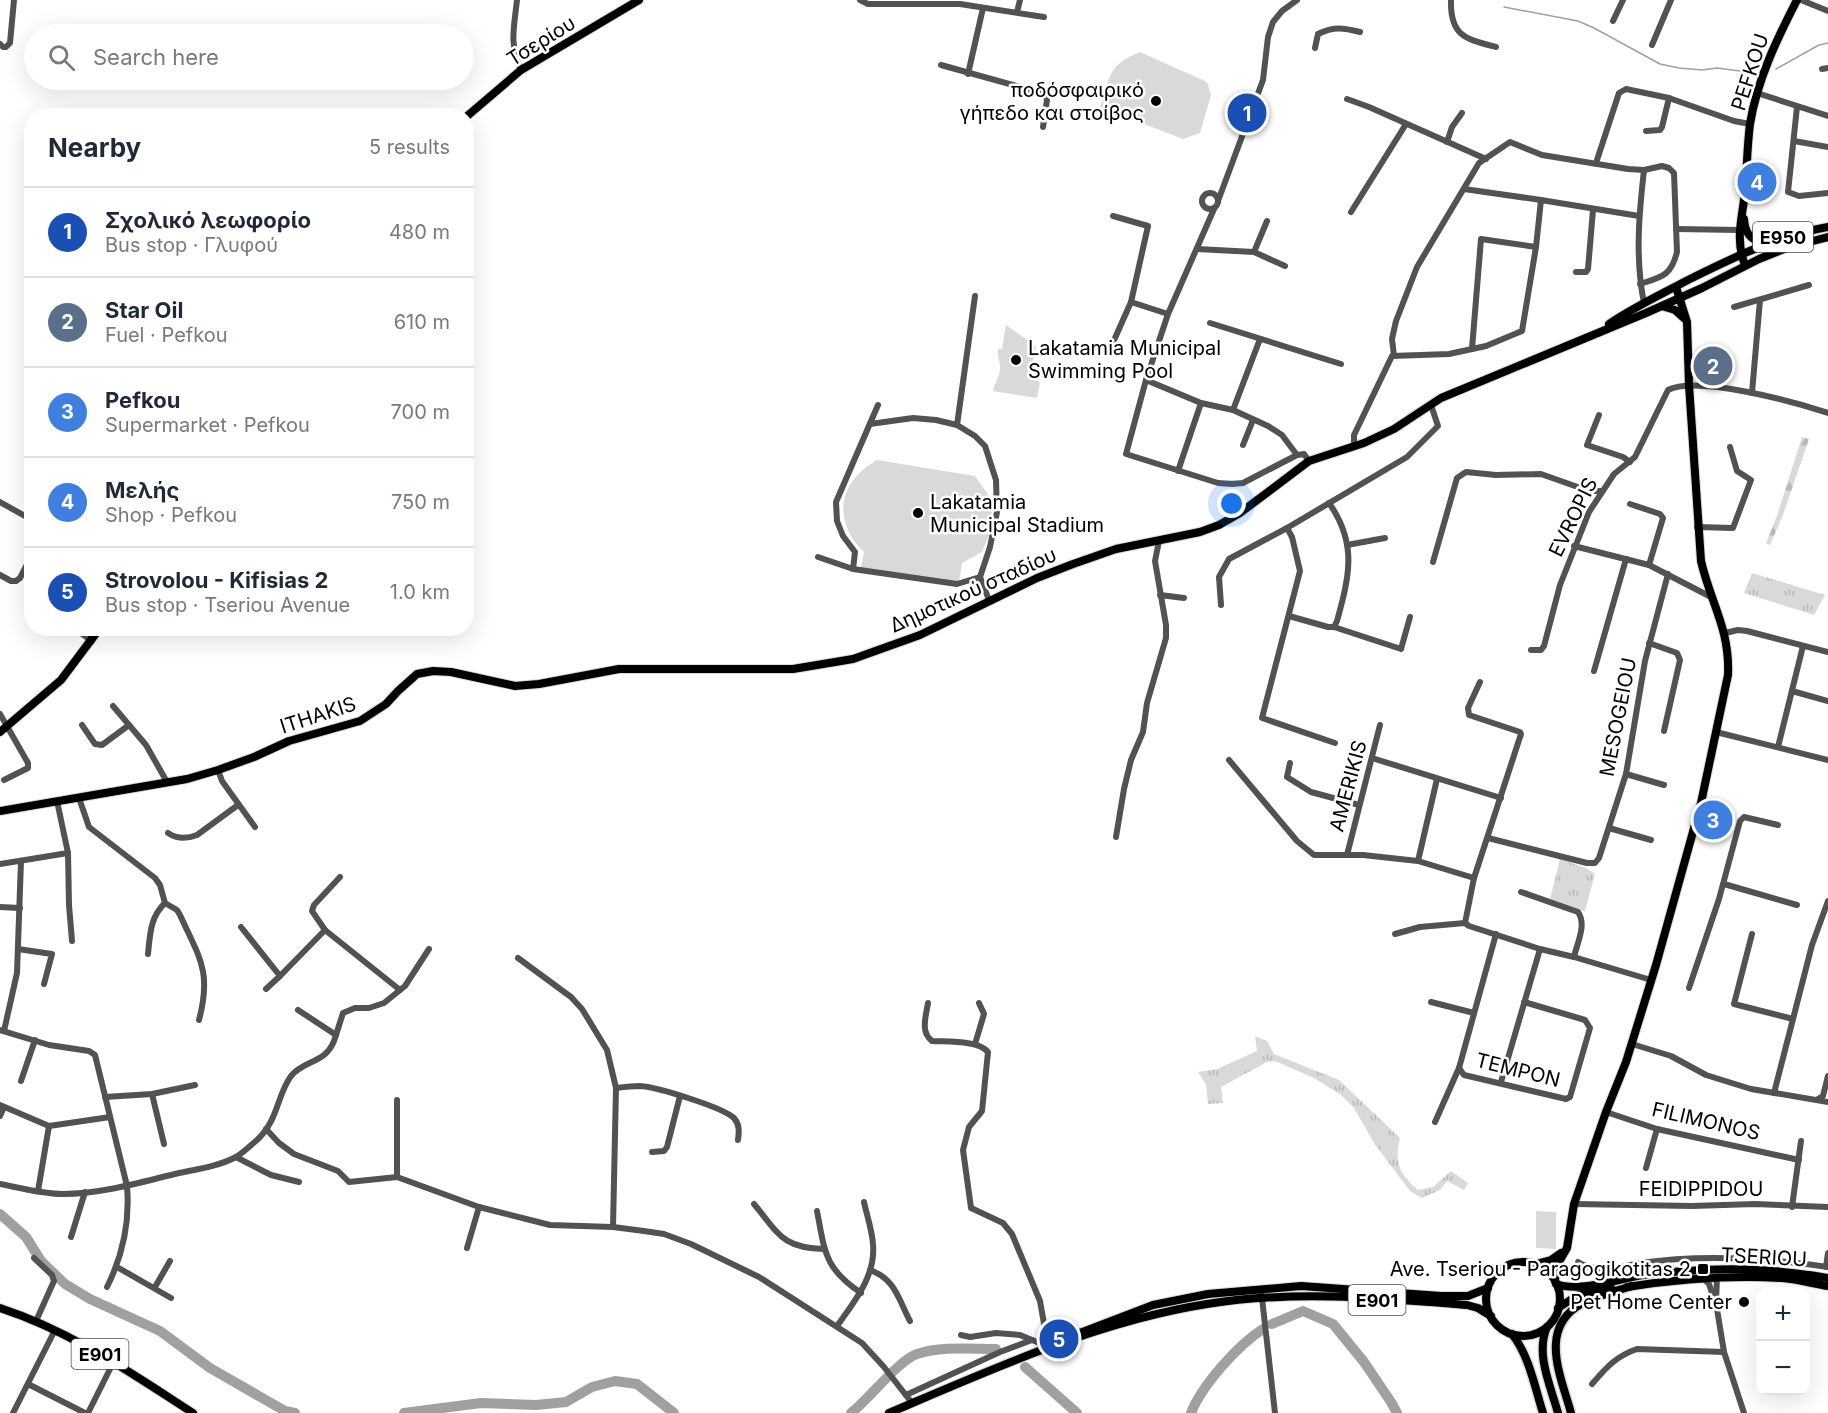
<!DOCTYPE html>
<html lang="en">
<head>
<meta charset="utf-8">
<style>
	:root { --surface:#fff; --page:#f6f6f7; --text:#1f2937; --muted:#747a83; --line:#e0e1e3; --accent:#000 }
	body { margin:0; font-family:Inter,sans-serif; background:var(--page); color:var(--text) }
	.controls { position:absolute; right:18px; bottom:18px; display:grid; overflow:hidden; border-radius:12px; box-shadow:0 6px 24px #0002 }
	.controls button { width:54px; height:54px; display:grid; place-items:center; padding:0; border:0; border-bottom:2px solid var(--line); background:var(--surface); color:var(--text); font:30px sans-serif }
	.you { position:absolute; left:1232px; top:504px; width:21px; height:21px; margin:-15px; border:4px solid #fff; border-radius:50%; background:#1a73e8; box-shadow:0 0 0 9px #1a73e833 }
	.badge { display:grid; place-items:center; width:39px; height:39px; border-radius:50%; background:var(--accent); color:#fff; font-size:20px; font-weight:700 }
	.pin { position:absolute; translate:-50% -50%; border:3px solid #fff; box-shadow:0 2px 6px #0006 }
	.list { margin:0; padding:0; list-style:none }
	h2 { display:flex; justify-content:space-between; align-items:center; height:78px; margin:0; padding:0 24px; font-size:26px }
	h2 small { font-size:20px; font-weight:400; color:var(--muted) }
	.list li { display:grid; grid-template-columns:39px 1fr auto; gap:18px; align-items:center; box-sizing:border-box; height:90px; padding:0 24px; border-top:2px solid var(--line) }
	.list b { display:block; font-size:22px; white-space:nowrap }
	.list p { margin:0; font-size:20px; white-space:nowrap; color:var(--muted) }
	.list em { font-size:20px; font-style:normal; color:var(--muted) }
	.icon { flex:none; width:33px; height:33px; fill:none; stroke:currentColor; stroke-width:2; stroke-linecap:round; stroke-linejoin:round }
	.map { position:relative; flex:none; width:1828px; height:1413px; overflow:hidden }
	.search { position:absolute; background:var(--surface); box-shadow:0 6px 24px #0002; left:24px; top:24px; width:450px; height:66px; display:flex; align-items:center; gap:15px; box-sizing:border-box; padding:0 21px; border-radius:33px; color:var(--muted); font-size:22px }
	.panel { position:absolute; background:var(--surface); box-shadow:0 6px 24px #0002; left:24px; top:108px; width:450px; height:528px; border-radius:24px }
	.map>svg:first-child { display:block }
	.grass { fill:url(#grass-tufts) }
	.forest { fill:url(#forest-firs) }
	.garden { fill:#d9d9d9 }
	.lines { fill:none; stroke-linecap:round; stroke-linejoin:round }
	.stream { stroke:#a0a0a0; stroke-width:1.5 }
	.river { stroke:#a0a0a0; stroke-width:10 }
	.major-casing { stroke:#dbdbdb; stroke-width:10 }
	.highway-casing { stroke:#dbdbdb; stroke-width:11 }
	.minor { stroke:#525252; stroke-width:6 }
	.major { stroke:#000; stroke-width:8 }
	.highway { stroke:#000; stroke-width:8 }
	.poi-dot { fill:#000; stroke:#fff; stroke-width:2 }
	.labels { text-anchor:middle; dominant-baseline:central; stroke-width:5; stroke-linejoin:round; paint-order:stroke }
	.shield { fill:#fff; stroke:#4c4c4c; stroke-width:1.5 }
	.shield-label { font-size:18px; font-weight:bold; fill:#000 }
	.street-label { font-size:20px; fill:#000; stroke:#fff }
	.poi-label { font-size:20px; fill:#000; stroke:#fff; text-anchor:end }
</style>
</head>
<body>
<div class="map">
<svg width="1828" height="1413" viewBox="0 0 1828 1413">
	<defs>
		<pattern id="grass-tufts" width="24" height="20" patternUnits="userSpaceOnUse" patternTransform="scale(1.5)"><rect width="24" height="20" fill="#d9d9d9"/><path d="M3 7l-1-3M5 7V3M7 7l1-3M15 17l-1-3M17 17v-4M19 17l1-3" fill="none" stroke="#b8b8b8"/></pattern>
		<pattern id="forest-firs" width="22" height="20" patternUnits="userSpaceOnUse" patternTransform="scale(1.5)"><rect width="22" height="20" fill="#d9d9d9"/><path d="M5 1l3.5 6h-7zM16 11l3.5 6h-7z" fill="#b8b8b8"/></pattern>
	</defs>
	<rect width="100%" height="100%" fill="#fff"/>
	<g class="grass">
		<path d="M1752,573L1825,595L1814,615L1744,593Z"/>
		<path d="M1560,859L1586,868L1595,874L1585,911L1574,910L1550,899Z"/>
		<path d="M1255,1036L1267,1041L1274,1054L1339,1080L1400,1138C1394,1162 1399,1174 1418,1190L1433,1187L1451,1171L1468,1183L1464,1190L1447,1181L1440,1190L1422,1198L1410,1191L1374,1143L1354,1108L1341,1095L1314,1078L1275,1061L1267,1062L1221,1087L1223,1103L1208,1104L1206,1084L1198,1072L1217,1069L1257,1051Z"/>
	</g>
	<path class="forest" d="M1802,437L1809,439L1783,515L1770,545L1766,543L1777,516Z"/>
	<g class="garden">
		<path d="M1140,52L1207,82L1211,95L1200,133L1183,139L1100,107C1111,75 1107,66 1140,52Z"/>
		<path d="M1006,325L1036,346L1030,373L1040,383L1037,398L993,391C995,382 1001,375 1000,365C999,359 997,356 998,349H1002Z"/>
		<path d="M877,460L975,476L992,500L991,530L982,552L962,563L959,582L861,568L864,552C832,521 838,482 877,460Z"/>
		<path d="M1536,1211L1556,1212V1249L1536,1248Z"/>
	</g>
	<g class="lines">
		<g class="stream">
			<path d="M1504,7L1578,21L1594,28L1660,64L1679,68L1702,70L1717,68L1755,73"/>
			<path d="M1776,69L1819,45L1828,43"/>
		</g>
		<g class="river">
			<path d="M0,1214L26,1237L41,1261L65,1284L90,1299L160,1331L210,1368L285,1411L295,1413"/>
			<path d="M1272,1324L1303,1311L1333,1324L1364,1362L1391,1402L1397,1413"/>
			<path d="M1025,1367L1077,1413"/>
			<path d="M404,1413L481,1403L536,1405L566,1402L592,1387L615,1381L637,1384L674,1413"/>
			<path d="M851,1413C869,1399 899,1360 917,1354C941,1346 971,1349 996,1349"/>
			<path d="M1191,1413C1202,1385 1238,1345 1263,1329"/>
		</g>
		<g class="major-casing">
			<g id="major">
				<path d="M466,117L521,70L639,0"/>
				<path d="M1744,219C1745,233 1750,239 1763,244"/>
				<path d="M1745,265C1735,240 1742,218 1745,193C1747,170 1747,147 1750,124C1757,80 1777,39 1797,0"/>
				<path d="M1662,306L1675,310L1685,319"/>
				<path d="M1609,324C1634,307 1660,295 1686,281C1732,258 1777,236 1828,227"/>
				<path d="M0,732L61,680L100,628"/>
				<path d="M0,811L187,779L218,770L254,757L289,741L360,721L386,704L398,691L417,674L433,671L451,672L515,686L539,684L619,669H793L853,659L920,635L1037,578L1073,564L1116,549L1200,532L1219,525L1240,513L1309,461L1364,443L1394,429L1441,398L1646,313L1702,288L1759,259L1789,247L1828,237"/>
				<circle cx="1523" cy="1299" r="37"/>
				<path d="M1536,1264L1551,1260L1561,1253"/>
				<path d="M1555,1281L1556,1267L1567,1248L1574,1204L1606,1112L1626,1062L1656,965L1701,803L1728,675C1730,629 1711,604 1701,561L1689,385L1687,322L1676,287"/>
				<path d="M1556,1284C1578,1292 1613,1281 1637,1276C1653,1273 1670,1272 1687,1271C1734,1267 1782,1270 1828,1278"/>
				<path d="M1627,1287C1678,1279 1729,1275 1782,1278C1797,1279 1813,1284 1828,1286"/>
				<path d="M0,1308C71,1331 131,1373 193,1413"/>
				<path d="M1558,1308L1578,1295L1612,1289"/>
				<path d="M1072,1336L1153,1305L1208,1294L1301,1286L1441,1296H1468L1488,1288"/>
				<path d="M889,1413C990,1370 1098,1321 1207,1304C1293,1290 1381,1298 1467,1305L1478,1308L1491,1316"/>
			</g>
		</g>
		<g class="highway-casing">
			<g id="highway">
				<path d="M1547,1327C1535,1354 1551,1387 1558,1413"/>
				<path d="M1512,1334C1529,1355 1535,1388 1543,1413"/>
				<path d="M1571,1413C1561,1376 1537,1327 1583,1303C1598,1295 1616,1291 1632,1286"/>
			</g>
		</g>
		<g class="minor">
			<path d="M517,0C514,28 509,44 521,70"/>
			<path d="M860,0L868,4H960L1044,17"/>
			<path d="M1451,0C1450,36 1465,39 1496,47"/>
			<path d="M1801,0L1828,11"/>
			<path d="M1017,12L1020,0"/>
			<path d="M1613,21L1623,0"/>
			<path d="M0,44L3,47H6L10,43L14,0"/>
			<path d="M1652,45L1671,0"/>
			<path d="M1315,48L1318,34C1334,26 1344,28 1360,32"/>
			<path d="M941,65L1045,94L1047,100L1043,127"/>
			<path d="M1822,69L1828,68"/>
			<path d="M968,74L983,8"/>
			<path d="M1757,93L1828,116"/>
			<path d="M1669,98L1734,121L1750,124"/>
			<path d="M1347,99L1369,107L1486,159"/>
			<path d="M1797,107L1788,192L1799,196L1828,193"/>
			<path d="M1794,141L1828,147"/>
			<path d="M1447,142L1452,127L1462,113"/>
			<path d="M1596,163L1619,93L1626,89L1669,98L1662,127L1660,130L1646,131"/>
			<path d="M1644,170C1639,214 1635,259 1644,303"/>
			<path d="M1464,189L1541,200"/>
			<circle cx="1210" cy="201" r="8"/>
			<path d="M1218,201L1263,80L1268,37L1273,22L1282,11L1297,0"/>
			<path d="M1214,209L1168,314L1146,380L1126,454L1218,483L1232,484L1243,483L1297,455L1304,454L1309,461"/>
			<path d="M1351,212L1406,124"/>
			<path d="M1676,229L1739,230"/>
			<path d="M1197,249L1254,252L1285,266"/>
			<path d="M1254,252L1267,221"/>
			<path d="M1576,272H1586L1588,269L1593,210"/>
			<path d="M1131,302L1168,314"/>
			<path d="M1734,307L1809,285"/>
			<path d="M1210,323L1341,364"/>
			<path d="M1111,347L1131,302L1148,226L1113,216"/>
			<path d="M1472,349L1481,239L1536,247"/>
			<path d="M1394,356L1392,339L1396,321L1417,267L1479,163L1510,142L1542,155L1628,169L1644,170L1662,166L1669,168L1674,173L1677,252C1671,276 1662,277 1640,284"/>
			<path d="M1146,380L1201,403L1233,410L1268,426L1282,435L1297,455"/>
			<path d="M1752,393L1760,300"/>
			<path d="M1233,410L1260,339"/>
			<path d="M1599,415L1587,445L1623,457L1630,462"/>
			<path d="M870,424L913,418L936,420L957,425L975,436L985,446L996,480L997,512L990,547L980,577L989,600"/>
			<path d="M957,425L975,296"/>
			<path d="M1243,445L1253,420"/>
			<path d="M1354,446V435L1392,356L1449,354L1486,346L1522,331L1536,247L1541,200L1639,216"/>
			<path d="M1178,471L1201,403"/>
			<path d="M0,502L32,520"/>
			<path d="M1329,503C1358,544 1349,577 1337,621L1334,627"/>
			<path d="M1630,504L1660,514L1663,518L1649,565"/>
			<path d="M1697,527L1733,528L1751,480L1737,471L1730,447"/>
			<path d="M1287,528L1292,537L1300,571L1262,718L1335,743"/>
			<path d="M1347,545L1385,538"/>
			<path d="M1574,546L1649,565L1711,597"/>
			<path d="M818,557L853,569L957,584L980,577"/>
			<path d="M1433,562L1457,478L1466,472L1496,475L1541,474L1589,491H1602"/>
			<path d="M853,569L855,552L843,536L837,521L836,502L878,405"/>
			<path d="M0,575L11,581H16L20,578L32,555"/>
			<path d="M1160,595L1184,598"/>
			<path d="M1221,605L1219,577L1229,559L1287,528L1407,457L1438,426L1431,405"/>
			<path d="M1289,616L1328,627H1334L1401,649L1410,617"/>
			<path d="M74,628L92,641"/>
			<path d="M1725,633L1738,630L1747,631L1828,652"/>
			<path d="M1649,643L1677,653L1680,660L1664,731"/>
			<path d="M1531,650H1541L1544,646L1560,585L1589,512L1614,474L1635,457L1668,390C1697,375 1795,402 1828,413"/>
			<path d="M1594,671L1626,559"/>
			<path d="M1792,691L1828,701"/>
			<path d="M113,706L146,745L167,782"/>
			<path d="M0,714L28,763V768L4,780"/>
			<path d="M82,725L95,744L102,745L129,725"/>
			<path d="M1716,732L1828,760"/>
			<path d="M1778,747L1803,646"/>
			<path d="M1372,758L1501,798"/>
			<path d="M1229,760L1297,841L1314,855H1363L1418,861L1474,878"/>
			<path d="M1290,763L1287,777L1311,792L1359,805"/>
			<path d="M218,770L222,781L255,827"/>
			<path d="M1626,774L1664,785"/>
			<path d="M79,798L89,827L155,878L160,885L165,903L177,910L180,915C199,957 212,971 199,1020"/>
			<path d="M57,801L68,853L69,905L72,941"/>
			<path d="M1609,828L1651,840"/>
			<path d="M168,833C177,839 187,839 197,835L238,805"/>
			<path d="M1116,837L1124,789L1131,760L1143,732L1147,703L1166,638V625L1155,561L1159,541"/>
			<path d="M1488,838L1587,863H1595L1599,858L1626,774L1645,661L1668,574"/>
			<path d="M1347,855L1380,725"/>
			<path d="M1418,861L1437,779"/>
			<path d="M0,864L68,853"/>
			<path d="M340,877L314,905L312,911L325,930L400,990"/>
			<path d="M1724,884L1797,905"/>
			<path d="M1521,892L1578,912C1587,925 1577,943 1574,957"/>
			<path d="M0,907L20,908"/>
			<path d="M1465,923L1474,878L1521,734L1520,732L1469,715L1468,708L1480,682"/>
			<path d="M241,927L280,976L266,989"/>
			<path d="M1395,934L1420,927L1465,923L1469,926L1540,949L1574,957L1651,980"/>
			<path d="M1752,934L1734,1004L1793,1019"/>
			<path d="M18,949L52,954L44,984"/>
			<path d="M148,954C150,935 150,917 165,903"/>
			<path d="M518,958L571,997L582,1009L607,1050L616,1088L613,1227"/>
			<path d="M280,976L325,930"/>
			<path d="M1689,988L1719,899L1740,821L1744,817L1778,825"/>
			<path d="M1431,1002L1474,1013"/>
			<path d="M928,1003C926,1016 920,1032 932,1041C947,1042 979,1040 988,1052L982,1111L969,1127L963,1150L971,1208L1003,1223L1012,1234L1040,1301L1046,1335L1041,1341L1037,1342L1020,1335L996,1333L970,1337L961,1335"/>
			<path d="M0,1030L49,1045L89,1051L95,1055L127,1186C130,1221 123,1255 107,1287"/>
			<path d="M4,1031L17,973L21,861"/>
			<path d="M336,1035L343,1013L355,1008H369L384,1003L405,986L429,949"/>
			<path d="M975,1044L984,1014L979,1003"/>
			<path d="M1632,1044L1671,1056L1706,1075L1751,1089L1828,1102"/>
			<path d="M1459,1068L1464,1075L1566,1099L1570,1097L1590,1028L1585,1020L1524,1002"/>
			<path d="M21,1081L35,1040"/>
			<path d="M1501,1082L1540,949"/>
			<path d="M616,1088C624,1087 632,1086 640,1086C657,1087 722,1107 734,1118C740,1125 739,1132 738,1140"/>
			<path d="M1774,1093L1812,945L1828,901"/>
			<path d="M152,1094L164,1144"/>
			<path d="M105,1097L152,1094L195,1085"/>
			<path d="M1818,1099L1823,1096L1828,1076"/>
			<path d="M397,1100V1177"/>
			<path d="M0,1105L49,1126L110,1117"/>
			<path d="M1606,1112L1657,1129L1799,1160"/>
			<path d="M0,1116L4,1107"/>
			<path d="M1435,1122L1459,1068L1496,934"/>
			<path d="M266,1129L279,1143L294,1154L338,1171L349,1182L397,1177L479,1207L550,1225L613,1227L644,1231L664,1234L691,1244L759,1277L862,1343L884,1367L912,1403"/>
			<path d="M652,1152L664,1151L667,1147L680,1096"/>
			<path d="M236,1157L271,1175L299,1182"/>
			<path d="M1646,1168L1657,1129"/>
			<path d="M0,1184C21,1188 42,1194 63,1194C102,1194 141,1182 179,1173C198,1169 219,1166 236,1157C243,1153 251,1145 257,1140C278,1121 277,1095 291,1076C306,1058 328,1065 336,1035L298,1010"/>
			<path d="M38,1191L49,1126"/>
			<path d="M754,1204C779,1234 782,1248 824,1249"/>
			<path d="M1574,1204L1692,1206L1755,1204L1828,1207"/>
			<path d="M1792,1207L1801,1141"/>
			<path d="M817,1211C825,1252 824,1268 861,1293"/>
			<path d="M71,1237L85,1192"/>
			<path d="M467,1248L479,1207"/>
			<path d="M34,1258L52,1275L54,1281L36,1321"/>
			<path d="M1578,1262C1597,1274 1619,1267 1640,1263C1701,1254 1767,1258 1828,1267"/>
			<path d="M117,1267L171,1298"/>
			<path d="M1826,1267L1828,1253"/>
			<path d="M870,1270C895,1279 898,1298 910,1321"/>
			<path d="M1717,1277L1716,1303L1724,1352L1744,1413"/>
			<path d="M1703,1278L1709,1284L1714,1299"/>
			<path d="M155,1287L170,1261"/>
			<path d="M1261,1289L1275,1413"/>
			<path d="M837,1326C854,1302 876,1276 873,1244C872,1230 867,1216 864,1202"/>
			<path d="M28,1384L85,1413"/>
			<path d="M1592,1384C1606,1368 1616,1356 1637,1349L1724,1352"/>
			<path d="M906,1395L1000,1352L1032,1340"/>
			<path d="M13,1413L55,1330"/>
			<path d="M88,1413L114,1361"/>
		</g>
		<use href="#major" class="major"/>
		<use href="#highway" class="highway"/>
	</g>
	<g class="poi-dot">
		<circle cx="1156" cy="101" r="6"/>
		<circle cx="1016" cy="360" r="6"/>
		<circle cx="918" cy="513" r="6"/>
		<rect x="1697" y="1263" width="12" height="12" rx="3"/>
		<circle cx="1744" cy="1302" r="6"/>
	</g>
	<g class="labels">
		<g class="shield">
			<rect x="1753" y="222" width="60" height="30" rx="4.5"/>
			<rect x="1348.5" y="1285" width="57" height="30" rx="4.5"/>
			<rect x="71.5" y="1339" width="57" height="30" rx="4.5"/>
		</g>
		<g class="shield-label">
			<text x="1783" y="237">E950</text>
			<text x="1377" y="1300">E901</text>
			<text x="100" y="1354">E901</text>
		</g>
		<g class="street-label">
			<text transform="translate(541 41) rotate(-32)">Τσερίου</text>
			<text transform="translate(1750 72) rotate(-72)">PEFKOU</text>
			<text transform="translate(1573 517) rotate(-64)">EVROPIS</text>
			<text transform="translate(973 590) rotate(-24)">Δημοτικού σταδίου</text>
			<text transform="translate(318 715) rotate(-18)">ITHAKIS</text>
			<text transform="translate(1618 717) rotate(-79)">MESOGEIOU</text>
			<text transform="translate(1348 786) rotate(-75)">AMERIKIS</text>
			<text transform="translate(1518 1070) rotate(14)">TEMPON</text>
			<text transform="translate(1706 1121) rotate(13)">FILIMONOS</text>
			<text x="1701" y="1189">FEIDIPPIDOU</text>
			<text transform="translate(1764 1257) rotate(3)">TSERIOU</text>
		</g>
		<g class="poi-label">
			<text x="1144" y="90">ποδόσφαιρικό<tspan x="1144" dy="23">γήπεδο και στοίβος</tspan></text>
			<text x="1028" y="348" text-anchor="start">Lakatamia Municipal<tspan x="1028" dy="23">Swimming Pool</tspan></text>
			<text x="930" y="502" text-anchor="start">Lakatamia<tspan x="930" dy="23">Municipal Stadium</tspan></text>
			<text x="1691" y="1269">Ave. Tseriou - Paragogikotitas 2</text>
			<text x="1732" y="1302">Pet Home Center</text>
		</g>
	</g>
</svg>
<div class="controls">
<button>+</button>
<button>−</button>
</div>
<div class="you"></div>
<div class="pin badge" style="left:1247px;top:113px;background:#1a4fb4">1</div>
<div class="pin badge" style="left:1713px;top:366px;background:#5c6f8a">2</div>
<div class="pin badge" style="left:1713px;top:820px;background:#3f7fe0">3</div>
<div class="pin badge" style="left:1757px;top:182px;background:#3f7fe0">4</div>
<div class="pin badge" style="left:1059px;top:1339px;background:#1a4fb4">5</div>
<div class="search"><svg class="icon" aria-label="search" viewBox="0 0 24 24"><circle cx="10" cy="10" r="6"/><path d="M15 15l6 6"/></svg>Search here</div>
<section class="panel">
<h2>Nearby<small>5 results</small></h2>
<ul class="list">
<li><span class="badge" style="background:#1a4fb4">1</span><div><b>Σχολικό λεωφορίο</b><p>Bus stop · Γλυφού</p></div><em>480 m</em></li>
<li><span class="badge" style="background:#5c6f8a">2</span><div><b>Star Oil</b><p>Fuel · Pefkou</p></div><em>610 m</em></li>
<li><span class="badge" style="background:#3f7fe0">3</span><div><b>Pefkou</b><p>Supermarket · Pefkou</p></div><em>700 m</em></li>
<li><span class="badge" style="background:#3f7fe0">4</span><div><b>Μελής</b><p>Shop · Pefkou</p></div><em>750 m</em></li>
<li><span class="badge" style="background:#1a4fb4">5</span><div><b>Strovolou - Kifisias 2</b><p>Bus stop · Tseriou Avenue</p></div><em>1.0 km</em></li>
</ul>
</section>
</div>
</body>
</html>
